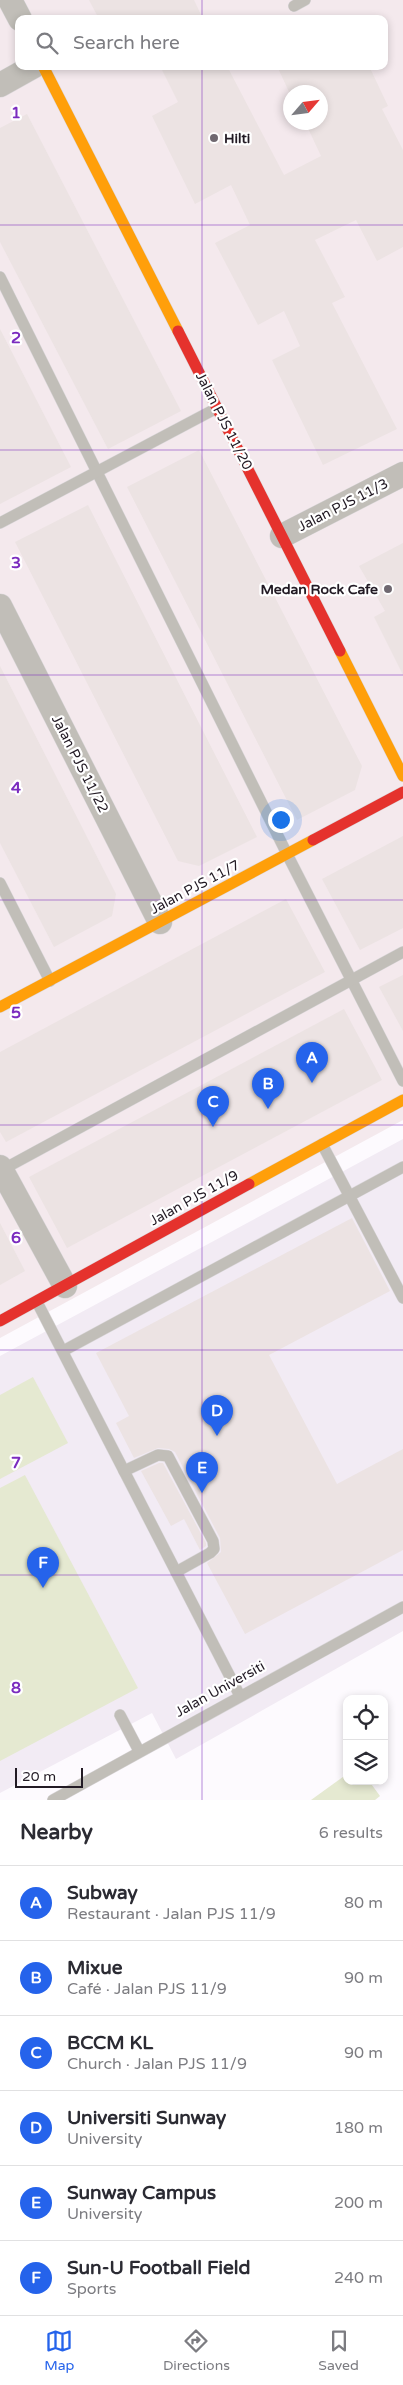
<!DOCTYPE html>
<html lang="en">
<head>
<meta charset="utf-8">
<style>
	:root { --surface:#fff; --page:#f7f7f7; --text:#2b2b33; --muted:#7c7c81; --line:#e1e1e2; --accent:#2563eb }
	body { margin:0; font-family:"Varela Round",sans-serif; background:var(--page); color:var(--text) }
	.controls { position:absolute; right:15px; bottom:15px; display:grid; overflow:hidden; border-radius:10px; box-shadow:0 2px 8px #0003 }
	.controls button { width:45px; height:45px; display:grid; place-items:center; padding:0; border:0; border-bottom:1px solid var(--line); background:var(--surface); color:var(--text); font:25px sans-serif }
	.compass { position:absolute; left:283px; top:85px; width:45px; height:45px; border-radius:50%; background:var(--surface); box-shadow:0 2px 8px #0003; rotate:62deg }
	.scale { position:absolute; left:15px; bottom:12px; width:68px; box-sizing:border-box; padding-left:5px; border:2px solid #221a24; border-top:0; font-size:14px; line-height:18px; white-space:nowrap; color:#221a24; -webkit-text-stroke:4px #fff; paint-order:stroke }
	.you { position:absolute; left:280px; top:819px; width:18px; height:18px; margin:-12px; border:4px solid #fff; border-radius:50%; background:#1a73e8; box-shadow:0 0 0 8px #1a73e833 }
	.badge { display:grid; place-items:center; width:32px; height:32px; border-radius:50%; background:var(--accent); color:#fff; font-size:16px; font-weight:700 }
	.pin { position:absolute; translate:-50% -41px; filter:drop-shadow(0 1px 2px #0008) }
	.pin::after { content:''; position:absolute; top:26px; width:18px; height:15px; background:inherit; clip-path:polygon(0 0,100% 0,50% 100%) }
	.list { margin:0; padding:0; list-style:none }
	h2 { display:flex; justify-content:space-between; align-items:center; height:65px; margin:0; padding:0 20px; font-size:21px }
	h2 small { font-size:16px; font-weight:400; color:var(--muted) }
	.list li { display:grid; grid-template-columns:32px 1fr auto; gap:15px; align-items:center; box-sizing:border-box; height:75px; padding:0 20px; border-top:1px solid var(--line) }
	.list b { display:block; font-size:19px; white-space:nowrap }
	.list p { margin:0; font-size:16px; white-space:nowrap; color:var(--muted) }
	.list em { font-size:16px; font-style:normal; color:var(--muted) }
	.icon { flex:none; width:28px; height:28px; fill:none; stroke:currentColor; stroke-width:2; stroke-linecap:round; stroke-linejoin:round }
	.map { position:relative; flex:none; width:403px; height:1800px; overflow:hidden }
	.search { position:absolute; background:var(--surface); box-shadow:0 2px 8px #0003; left:15px; right:15px; top:15px; height:55px; display:flex; align-items:center; gap:12px; box-sizing:border-box; padding:0 18px; border-radius:10px; color:var(--muted); font-size:19px }
	.sheet { height:515px; background:var(--surface) }
	nav { display:flex; justify-content:space-around; align-items:center; box-sizing:border-box; height:70px; border-top:1px solid var(--line); background:var(--surface); font-size:14px; color:var(--muted) }
	nav a { display:grid; justify-items:center; gap:2px }
	nav .on { color:var(--accent) }
	.map>svg:first-child { display:block }
	.built { fill:#f2ebf4 }
	.industrial { fill:#f4e9ed; fill-rule:evenodd }
	.green { fill:#e5e9d1 }
	.building { fill:#ece3e3 }
	.lines { fill:none; stroke-linecap:round; stroke-linejoin:round }
	.lane-casing { stroke:#dad7da; stroke-width:12 }
	.street-casing { stroke:#dad7da; stroke-width:25 }
	.slow-casing { stroke:#dad7da; stroke-width:12 }
	.jam-casing { stroke:#dad7da; stroke-width:12 }
	.lane { stroke:#c1beb8; stroke-width:11 }
	.street { stroke:#c1beb8; stroke-width:24 }
	.slow { stroke:#ff9f0a; stroke-width:11 }
	.jam { stroke:#e5322d; stroke-width:11 }
	.grid { fill:none; stroke:#7b2cbf; stroke-width:1; stroke-opacity:0.55 }
	.poi-dot { fill:#6f6870; stroke:#fff; stroke-width:2 }
	.labels { text-anchor:middle; dominant-baseline:central; stroke-width:4.5; stroke-linejoin:round; paint-order:stroke }
	.poi-label { font-size:14px; font-weight:bold; fill:#221a24; stroke:#fff; text-anchor:start }
	.street-label { font-size:14px; fill:#221a24; stroke:#fff }
	.grid-label { font-size:16px; text-anchor:middle; font-weight:bold; fill:#7b2cbf; stroke:#fff; stroke-width:4.5; stroke-linejoin:round; paint-order:stroke }
</style>
</head>
<body>
<div class="map">
<svg width="403" height="1800" viewBox="0 0 403 1800">
	<rect width="100%" height="100%" fill="#fdfafe"/>
	<path class="built" d="M403,1139V1631L176,1759L152,1713L0,1793V1356Z"/>
	<path class="industrial" d="M0,0H403V1120L0,1338ZM19,19H384V66H19ZM290,92H320V122H290Z"/>
	<g class="green">
		<path d="M33,1377L68,1443L0,1479V1395Z"/>
		<path d="M25,1475L138,1688L0,1761V1488Z"/>
		<path d="M347,1774V1781H369L380,1796L375,1800H311Z"/>
	</g>
	<g class="building">
		<path d="M89,0H194L203,19H99Z"/>
		<path d="M160,66H227L284,175L321,156L305,122H320V92L290,94L277,66H369L388,106L382,109L403,150V247L377,261L356,220L315,240L345,297L332,303L397,429L323,465L272,360L300,346L284,311L258,325L215,243L250,225L231,185L195,204L152,116L178,102Z"/>
		<path d="M27,114L181,411L108,449L0,242V128Z"/>
		<path d="M0,329L71,467L0,504Z"/>
		<path d="M199,450L362,766L355,790L297,820L127,487Z"/>
		<path d="M88,505L257,837L199,866L178,861L15,542Z"/>
		<path d="M403,543V675L374,617L385,611L359,566Z"/>
		<path d="M0,666L116,894L112,916L54,947L0,843Z"/>
		<path d="M403,836V928L360,950L322,879Z"/>
		<path d="M286,899L325,972L6,1142L0,1132V1052Z"/>
		<path d="M403,975V1031L379,987Z"/>
		<path d="M344,1009L382,1080L67,1248L29,1177Z"/>
		<path d="M352,1218L390,1291L269,1355L337,1484L403,1449V1550L245,1634L207,1563L221,1552L220,1538L175,1452L169,1449L158,1448L134,1458L116,1423L129,1416L96,1353Z"/>
		<path d="M0,1223L25,1271L0,1285Z"/>
		<path d="M159,1463H163L206,1543V1546L200,1550L184,1519L171,1526L141,1471Z"/>
	</g>
	<g class="lines">
		<g class="lane-casing">
			<g id="lane">
				<path d="M294,6L305,0"/>
				<path d="M0,277L287,854L403,1081"/>
				<path d="M0,523L217,408"/>
				<path d="M0,883L50,981"/>
				<path d="M322,1144L403,1298"/>
				<path d="M0,1171L403,952"/>
				<path d="M37,1302L240,1696"/>
				<path d="M63,1351L403,1167"/>
				<path d="M124,1471L158,1455L168,1456L213,1541L214,1549L210,1553L176,1572"/>
				<path d="M120,1715L139,1751"/>
				<path d="M53,1800L403,1607"/>
			</g>
		</g>
		<g class="street-casing">
			<g id="street">
				<path d="M10,0L20,19"/>
				<path d="M0,85L34,66"/>
				<path d="M282,536L403,474"/>
				<path d="M0,606L160,922"/>
				<path d="M0,1167L65,1286"/>
			</g>
		</g>
		<g class="slow-casing">
			<g id="slow">
				<path d="M43,66L178,331"/>
				<path d="M340,651L403,776"/>
				<path d="M0,1007L313,840"/>
				<path d="M249,1184L403,1100"/>
			</g>
		</g>
		<g class="jam-casing">
			<g id="jam">
				<path d="M178,331L340,651"/>
				<path d="M313,840L403,792"/>
				<path d="M0,1321L249,1184"/>
			</g>
		</g>
		<use href="#lane" class="lane"/>
		<use href="#street" class="street"/>
		<use href="#slow" class="slow"/>
		<use href="#jam" class="jam"/>
	</g>
	<path class="grid" d="M202,0V19M202,66V1800M0,225H403M0,450H403M0,675H403M0,900H403M0,1125H403M0,1350H403M0,1575H403"/>
	<g class="poi-dot">
		<circle cx="214" cy="138" r="5"/>
		<circle cx="388" cy="589" r="5"/>
	</g>
	<g class="labels">
		<g class="poi-label">
			<text x="224" y="138">Hilti</text>
			<text x="378" y="589" text-anchor="end">Medan Rock Cafe</text>
		</g>
		<g class="street-label">
			<text transform="translate(224 421) rotate(63)">Jalan PJS 11/20</text>
			<text transform="translate(343 505) rotate(-27)">Jalan PJS 11/3</text>
			<text transform="translate(80 764) rotate(63)">Jalan PJS 11/22</text>
			<text transform="translate(195 887) rotate(-28)">Jalan PJS 11/7</text>
			<text transform="translate(194 1198) rotate(-29)">Jalan PJS 11/9</text>
			<text transform="translate(220 1689) rotate(-29)">Jalan Universiti</text>
		</g>
	</g>
	<g class="grid-label">
		<text x="16" y="118">1</text>
		<text x="16" y="343">2</text>
		<text x="16" y="568">3</text>
		<text x="16" y="793">4</text>
		<text x="16" y="1018">5</text>
		<text x="16" y="1243">6</text>
		<text x="16" y="1468">7</text>
		<text x="16" y="1693">8</text>
	</g>
</svg>
<div class="controls">
<button><svg class="icon" aria-label="locate" viewBox="0 0 24 24"><circle cx="12" cy="12" r="6"/><path d="M12 2v4M12 18v4M2 12h4M18 12h4"/></svg></button>
<button><svg class="icon" aria-label="layers" viewBox="0 0 24 24"><path d="M12 4l9 5-9 5-9-5zM3 14l9 5 9-5"/></svg></button>
</div>
<svg class="compass" viewBox="-18 -18 36 36"><path d="M0-13l5 13h-10z" fill="#e53935"/><path d="M0 13l5-13h-10z" fill="#7c7c81"/></svg>
<div class="scale">20 m</div>
<div class="you"></div>
<div class="pin badge" style="left:312px;top:1083px">A</div>
<div class="pin badge" style="left:268px;top:1109px">B</div>
<div class="pin badge" style="left:213px;top:1127px">C</div>
<div class="pin badge" style="left:217px;top:1436px">D</div>
<div class="pin badge" style="left:202px;top:1493px">E</div>
<div class="pin badge" style="left:43px;top:1588px">F</div>
<div class="search"><svg class="icon" aria-label="search" viewBox="0 0 24 24"><circle cx="10" cy="10" r="6"/><path d="M15 15l6 6"/></svg>Search here</div>
</div>
<section class="sheet">
<h2>Nearby<small>6 results</small></h2>
<ul class="list">
<li><span class="badge">A</span><div><b>Subway</b><p>Restaurant · Jalan PJS 11/9</p></div><em>80 m</em></li>
<li><span class="badge">B</span><div><b>Mixue</b><p>Café · Jalan PJS 11/9</p></div><em>90 m</em></li>
<li><span class="badge">C</span><div><b>BCCM KL</b><p>Church · Jalan PJS 11/9</p></div><em>90 m</em></li>
<li><span class="badge">D</span><div><b>Universiti Sunway</b><p>University</p></div><em>180 m</em></li>
<li><span class="badge">E</span><div><b>Sunway Campus</b><p>University</p></div><em>200 m</em></li>
<li><span class="badge">F</span><div><b>Sun-U Football Field</b><p>Sports</p></div><em>240 m</em></li>
</ul>
</section>
<nav>
<a class="on"><svg class="icon" aria-label="map" viewBox="0 0 24 24"><path d="M3 6l6-2 6 2 6-2v14l-6 2-6-2-6 2zM9 4v14M15 6v14"/></svg>Map</a>
<a><svg class="icon" aria-label="directions" viewBox="0 0 24 24"><path d="M12 3l9 9-9 9-9-9zM9 14v-3h6M13 9l2 2-2 2"/></svg>Directions</a>
<a><svg class="icon" aria-label="saved" viewBox="0 0 24 24"><path d="M7 4h10v16l-5-4-5 4z"/></svg>Saved</a>
</nav>
</body>
</html>
